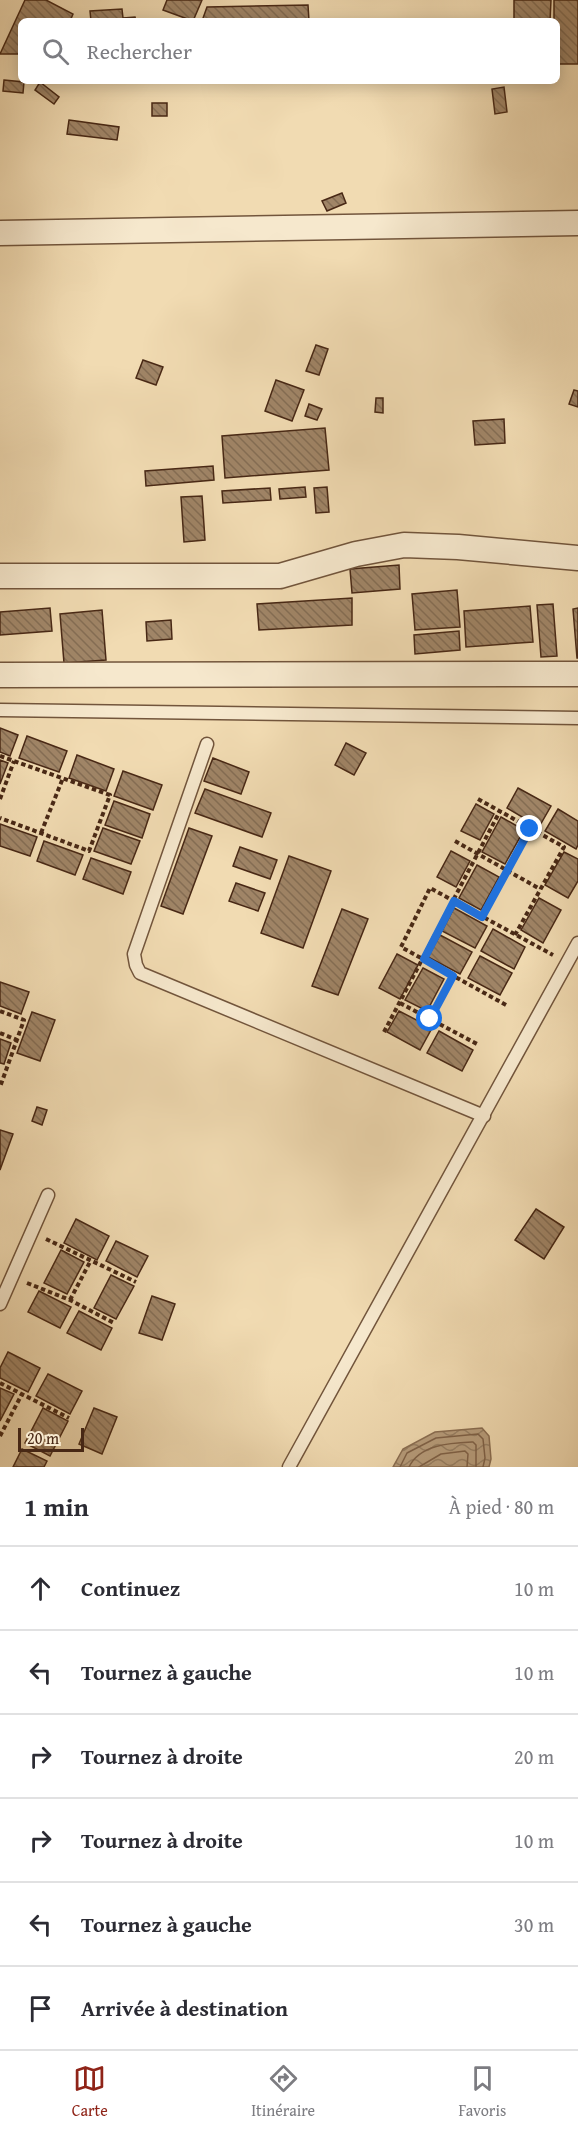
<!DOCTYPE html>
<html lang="fr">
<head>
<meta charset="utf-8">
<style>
	:root { --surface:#fff; --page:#f2f2f3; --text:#2b2b33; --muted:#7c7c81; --line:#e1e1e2; --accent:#8f2418 }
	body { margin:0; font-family:"Gentium Book Plus",serif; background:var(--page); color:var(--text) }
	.scale { position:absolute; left:18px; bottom:15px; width:66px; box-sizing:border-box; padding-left:6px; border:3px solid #482815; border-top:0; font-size:16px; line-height:21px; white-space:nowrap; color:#482815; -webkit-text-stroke:4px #f6e8cd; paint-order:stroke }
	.stop { position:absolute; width:18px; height:18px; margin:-14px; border:4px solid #1a73e8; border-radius:50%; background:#fff }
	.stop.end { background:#1a73e8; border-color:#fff; box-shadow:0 2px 6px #0008 }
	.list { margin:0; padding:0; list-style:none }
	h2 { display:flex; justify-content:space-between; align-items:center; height:78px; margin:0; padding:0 24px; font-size:26px }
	h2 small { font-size:20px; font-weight:400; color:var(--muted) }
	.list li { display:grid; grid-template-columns:39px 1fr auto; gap:18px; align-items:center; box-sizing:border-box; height:84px; padding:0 24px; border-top:2px solid var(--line) }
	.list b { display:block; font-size:22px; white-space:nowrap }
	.list em { font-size:20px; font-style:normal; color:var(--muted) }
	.icon { flex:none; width:33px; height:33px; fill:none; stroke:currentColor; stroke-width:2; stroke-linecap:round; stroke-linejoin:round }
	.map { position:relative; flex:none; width:578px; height:1467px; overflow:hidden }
	.search { position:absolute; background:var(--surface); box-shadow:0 3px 15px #0003; left:18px; right:18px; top:18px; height:66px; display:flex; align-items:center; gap:15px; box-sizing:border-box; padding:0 21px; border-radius:9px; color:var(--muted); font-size:22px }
	.sheet { height:582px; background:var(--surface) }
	nav { display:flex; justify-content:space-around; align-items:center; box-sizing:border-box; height:84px; border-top:2px solid var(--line); background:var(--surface); font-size:16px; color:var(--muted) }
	nav a { display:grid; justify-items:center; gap:3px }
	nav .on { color:var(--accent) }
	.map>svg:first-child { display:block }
	.water { fill:url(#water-waves); stroke:#8b6f53; stroke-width:1.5 }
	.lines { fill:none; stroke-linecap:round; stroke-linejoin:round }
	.shore { stroke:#806349; stroke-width:1.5 }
	.building { fill:url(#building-back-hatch); stroke:#482815; stroke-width:1.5 }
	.lane-casing { stroke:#72553c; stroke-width:15 }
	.street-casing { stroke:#72553c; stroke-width:27 }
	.path { stroke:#482815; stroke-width:4; stroke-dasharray:4.5 3; stroke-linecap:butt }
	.lane { stroke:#f6e8cd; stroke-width:12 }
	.street { stroke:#f6e8cd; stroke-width:24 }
	.route { stroke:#1a73e8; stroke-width:8 }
</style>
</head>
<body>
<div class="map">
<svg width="578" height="1467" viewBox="0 0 578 1467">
	<defs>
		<pattern id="water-waves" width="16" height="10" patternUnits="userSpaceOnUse" patternTransform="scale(1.5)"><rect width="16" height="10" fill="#b89e7d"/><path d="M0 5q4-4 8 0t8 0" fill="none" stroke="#988165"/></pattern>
		<pattern id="building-back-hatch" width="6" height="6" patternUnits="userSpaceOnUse" patternTransform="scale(1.5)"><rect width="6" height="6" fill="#a08567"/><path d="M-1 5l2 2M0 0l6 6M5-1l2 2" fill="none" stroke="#846d54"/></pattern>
	</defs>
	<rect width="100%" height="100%" fill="#f1dbb2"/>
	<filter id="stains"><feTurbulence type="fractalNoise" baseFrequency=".00333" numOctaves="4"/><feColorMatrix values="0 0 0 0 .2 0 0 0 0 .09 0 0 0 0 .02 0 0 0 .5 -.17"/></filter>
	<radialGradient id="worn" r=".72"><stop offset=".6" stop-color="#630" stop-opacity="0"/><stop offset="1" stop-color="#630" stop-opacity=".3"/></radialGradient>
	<path class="water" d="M482,1428L489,1436L491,1459L489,1467H393L403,1449L435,1432Z"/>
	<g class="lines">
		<g class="shore">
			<path d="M400,1467L407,1453L436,1438L478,1434L483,1439L485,1458L483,1467"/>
			<path d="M409,1467C420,1444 451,1443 473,1442L476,1445V1467"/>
			<path d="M419,1467L441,1454L465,1451L468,1454L467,1467"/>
		</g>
	</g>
	<g class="building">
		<path d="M25,0H46L73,14L70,21H21V54H0Z"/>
		<path d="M167,0H202L193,21L163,10Z"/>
		<path d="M514,0H551L550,21H514Z"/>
		<path d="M554,0H578V64H557V21H554Z"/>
		<path d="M308,5L309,21H202L207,7Z"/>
		<path d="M122,9L123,18L135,17L136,21H91L90,11Z"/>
		<path d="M4,80L24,82L23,93L3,91Z"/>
		<path d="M40,82L59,97L54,104L35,90Z"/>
		<path d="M504,87L507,112L495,114L492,89Z"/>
		<rect x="152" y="103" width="15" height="13"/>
		<path d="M69,120L119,127L117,140L67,134Z"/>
		<path d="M342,193L346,203L327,211L322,201Z"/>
		<path d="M316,345L328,349L319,375L306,371Z"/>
		<path d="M143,360L163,367L156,385L136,378Z"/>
		<path d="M276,380L304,390L292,421L265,411Z"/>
		<path d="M574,390L578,391V407L569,404Z"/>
		<path d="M376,398H383V413L375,412Z"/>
		<path d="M309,404L322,409L317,420L305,416Z"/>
		<path d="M504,419L505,443L475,445L473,421Z"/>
		<path d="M325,428L329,470L225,478L222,436Z"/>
		<path d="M213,466L214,480L146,486L145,471Z"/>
		<path d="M305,487L306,497L280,499L279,489Z"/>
		<path d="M327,487L329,512L316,513L314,488Z"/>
		<path d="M270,488L271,500L223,503L222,491Z"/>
		<path d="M202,496L205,540L184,542L181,497Z"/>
		<path d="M399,565L400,589L352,593L350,569Z"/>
		<path d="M457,590L460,627L415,630L412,594Z"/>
		<path d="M352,598V625L259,630L257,604Z"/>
		<path d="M553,604L557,656L541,657L537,605Z"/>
		<path d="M530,606L533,642L466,647L464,611Z"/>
		<path d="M50,608L52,631L0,635V612Z"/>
		<path d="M578,608V658H577L573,609Z"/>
		<path d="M102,610L106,660L64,663L60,614Z"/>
		<path d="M171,620L172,639L147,641L146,622Z"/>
		<path d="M459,631L460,650L415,654L414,635Z"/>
		<path d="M0,728L18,735L10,756L0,752Z"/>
		<path d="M27,736L67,751L59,772L19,758Z"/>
		<path d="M346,743L366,753L354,775L335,765Z"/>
		<path d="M77,755L114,769L106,791L69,778Z"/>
		<path d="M213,758L249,772L241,794L204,781Z"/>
		<path d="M0,760L8,763L0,784Z"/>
		<path d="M123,771L162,785L153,810L114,796Z"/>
		<path d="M518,788L551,806L539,827L507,808Z"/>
		<path d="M205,789L271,813L262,837L195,813Z"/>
		<path d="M114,801L150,814L142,838L105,825Z"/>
		<path d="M476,804L494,814L480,840L461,831Z"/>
		<path d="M558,809L578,821V845L576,849L545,831Z"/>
		<path d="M501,817L524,830L505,864L482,852Z"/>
		<path d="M0,824L37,837L30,856L0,846Z"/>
		<path d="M103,828L140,841L131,864L94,851Z"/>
		<path d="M189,828L212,836L183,914L161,906Z"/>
		<path d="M44,841L83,855L75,875L37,861Z"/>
		<path d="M240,847L277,860L270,879L233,866Z"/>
		<path d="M451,851L470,861L456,887L437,877Z"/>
		<path d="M564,852L578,859V881L568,898L545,885Z"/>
		<path d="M289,856L331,871L303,948L261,933Z"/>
		<path d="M91,858L131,872L123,894L83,879Z"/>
		<path d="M477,865L499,877L481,910L459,898Z"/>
		<path d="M236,883L265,893L258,911L229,901Z"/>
		<path d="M539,898L561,910L543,943L521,930Z"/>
		<path d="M454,908L487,926L475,948L442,931Z"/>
		<path d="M342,909L368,919L338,995L312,986Z"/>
		<path d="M493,929L525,947L514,969L481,951Z"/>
		<path d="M440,935L472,952L460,974L428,957Z"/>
		<path d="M397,954L418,965L400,999L379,988Z"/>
		<path d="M480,956L512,973L500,995L468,978Z"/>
		<path d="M423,968L444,979L427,1011L405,1000Z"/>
		<path d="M0,982L29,992L21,1014L0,1006Z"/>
		<path d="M399,1011L432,1028L420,1050L387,1032Z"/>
		<path d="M32,1012L55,1020L40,1061L17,1053Z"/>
		<path d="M439,1031L473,1050L462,1071L427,1053Z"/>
		<path d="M0,1039L11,1043L4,1064L0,1063Z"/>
		<path d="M37,1107L47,1110L42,1125L32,1121Z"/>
		<path d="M0,1130L13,1134L0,1170Z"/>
		<path d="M536,1209L564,1227L544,1259L515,1240Z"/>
		<path d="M76,1219L109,1236L97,1260L64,1243Z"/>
		<path d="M116,1241L148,1256L137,1277L106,1261Z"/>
		<path d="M61,1250L84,1262L67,1294L44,1283Z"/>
		<path d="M111,1275L134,1286L116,1319L94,1308Z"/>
		<path d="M39,1291L71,1307L60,1328L28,1312Z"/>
		<path d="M152,1296L175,1304L162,1340L139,1333Z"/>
		<path d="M79,1311L112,1328L101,1350L67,1333Z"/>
		<path d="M8,1352L40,1368L28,1392L0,1378V1368Z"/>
		<path d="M48,1374L82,1391L70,1414L36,1396Z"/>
		<path d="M0,1388L14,1394L0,1421Z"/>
		<path d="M43,1408L68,1421L50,1456L25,1443Z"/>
		<path d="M94,1408L117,1417L102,1454L79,1444Z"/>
		<path d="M22,1449L47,1461L44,1467H13Z"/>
	</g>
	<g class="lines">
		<g class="lane-casing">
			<g id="lane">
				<path d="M0,710L578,718"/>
				<path d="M207,744L134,954L136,965L140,973L484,1116"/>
				<path d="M0,1304L48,1195"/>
				<path d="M289,1467L578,943"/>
			</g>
		</g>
		<g class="street-casing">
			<g id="street">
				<path d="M0,233L578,223"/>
				<path d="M0,576H280L356,554L404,545L458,547L578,558"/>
				<path d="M0,675L578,674"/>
			</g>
		</g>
		<g class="path">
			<path d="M0,756L110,795L89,851L0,818"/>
			<path d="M0,799L14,761"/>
			<path d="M478,799L564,847L515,935"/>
			<path d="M41,833L63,778"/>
			<path d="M455,841L540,889"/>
			<path d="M482,917L530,829"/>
			<path d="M400,1003L477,1044"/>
			<path d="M506,1005L401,947L430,888L553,955"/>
			<path d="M0,1011L24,1020L0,1087"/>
			<path d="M430,1019L453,976"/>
			<path d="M384,1032L500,811"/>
			<path d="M0,1033L17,1040"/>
			<path d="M46,1239L136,1282"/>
			<path d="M27,1283L70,1300L114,1323"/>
			<path d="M70,1300L91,1260"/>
			<path d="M0,1383L69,1418"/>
			<path d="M0,1436L22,1394"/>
		</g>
		<use href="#lane" class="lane"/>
		<use href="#street" class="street"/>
	</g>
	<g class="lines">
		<path class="route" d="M430,1019L453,976L424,959L454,901L482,917L530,829"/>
	</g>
	<rect width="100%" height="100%" filter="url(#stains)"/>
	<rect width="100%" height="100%" fill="url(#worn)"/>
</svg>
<div class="scale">20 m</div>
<div class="stop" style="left:430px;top:1019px"></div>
<div class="stop end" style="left:530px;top:829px"></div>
<div class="search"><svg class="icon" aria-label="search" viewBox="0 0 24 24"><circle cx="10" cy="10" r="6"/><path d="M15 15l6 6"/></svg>Rechercher</div>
</div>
<section class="sheet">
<h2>1 min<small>À pied · 80 m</small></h2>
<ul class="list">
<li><svg class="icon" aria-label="ahead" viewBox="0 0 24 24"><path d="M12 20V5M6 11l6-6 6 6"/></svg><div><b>Continuez</b></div><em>10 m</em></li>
<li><svg class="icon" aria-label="left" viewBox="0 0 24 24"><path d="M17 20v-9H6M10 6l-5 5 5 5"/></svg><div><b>Tournez à gauche</b></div><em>10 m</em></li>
<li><svg class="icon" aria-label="right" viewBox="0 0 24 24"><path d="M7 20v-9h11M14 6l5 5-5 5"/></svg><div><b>Tournez à droite</b></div><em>20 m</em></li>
<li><svg class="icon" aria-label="right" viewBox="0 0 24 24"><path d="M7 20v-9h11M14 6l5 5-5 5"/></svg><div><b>Tournez à droite</b></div><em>10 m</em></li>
<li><svg class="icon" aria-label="left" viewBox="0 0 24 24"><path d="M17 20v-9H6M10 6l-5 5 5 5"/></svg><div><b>Tournez à gauche</b></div><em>30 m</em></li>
<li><svg class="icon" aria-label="arrive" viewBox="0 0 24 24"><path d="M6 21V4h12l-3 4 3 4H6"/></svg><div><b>Arrivée à destination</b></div></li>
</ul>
</section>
<nav>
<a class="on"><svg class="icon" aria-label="map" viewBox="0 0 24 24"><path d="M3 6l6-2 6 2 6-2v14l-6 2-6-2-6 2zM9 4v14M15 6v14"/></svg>Carte</a>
<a><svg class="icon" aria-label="directions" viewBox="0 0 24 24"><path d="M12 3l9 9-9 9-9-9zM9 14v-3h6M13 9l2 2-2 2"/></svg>Itinéraire</a>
<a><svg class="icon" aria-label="saved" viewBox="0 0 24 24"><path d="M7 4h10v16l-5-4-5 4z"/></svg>Favoris</a>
</nav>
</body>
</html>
